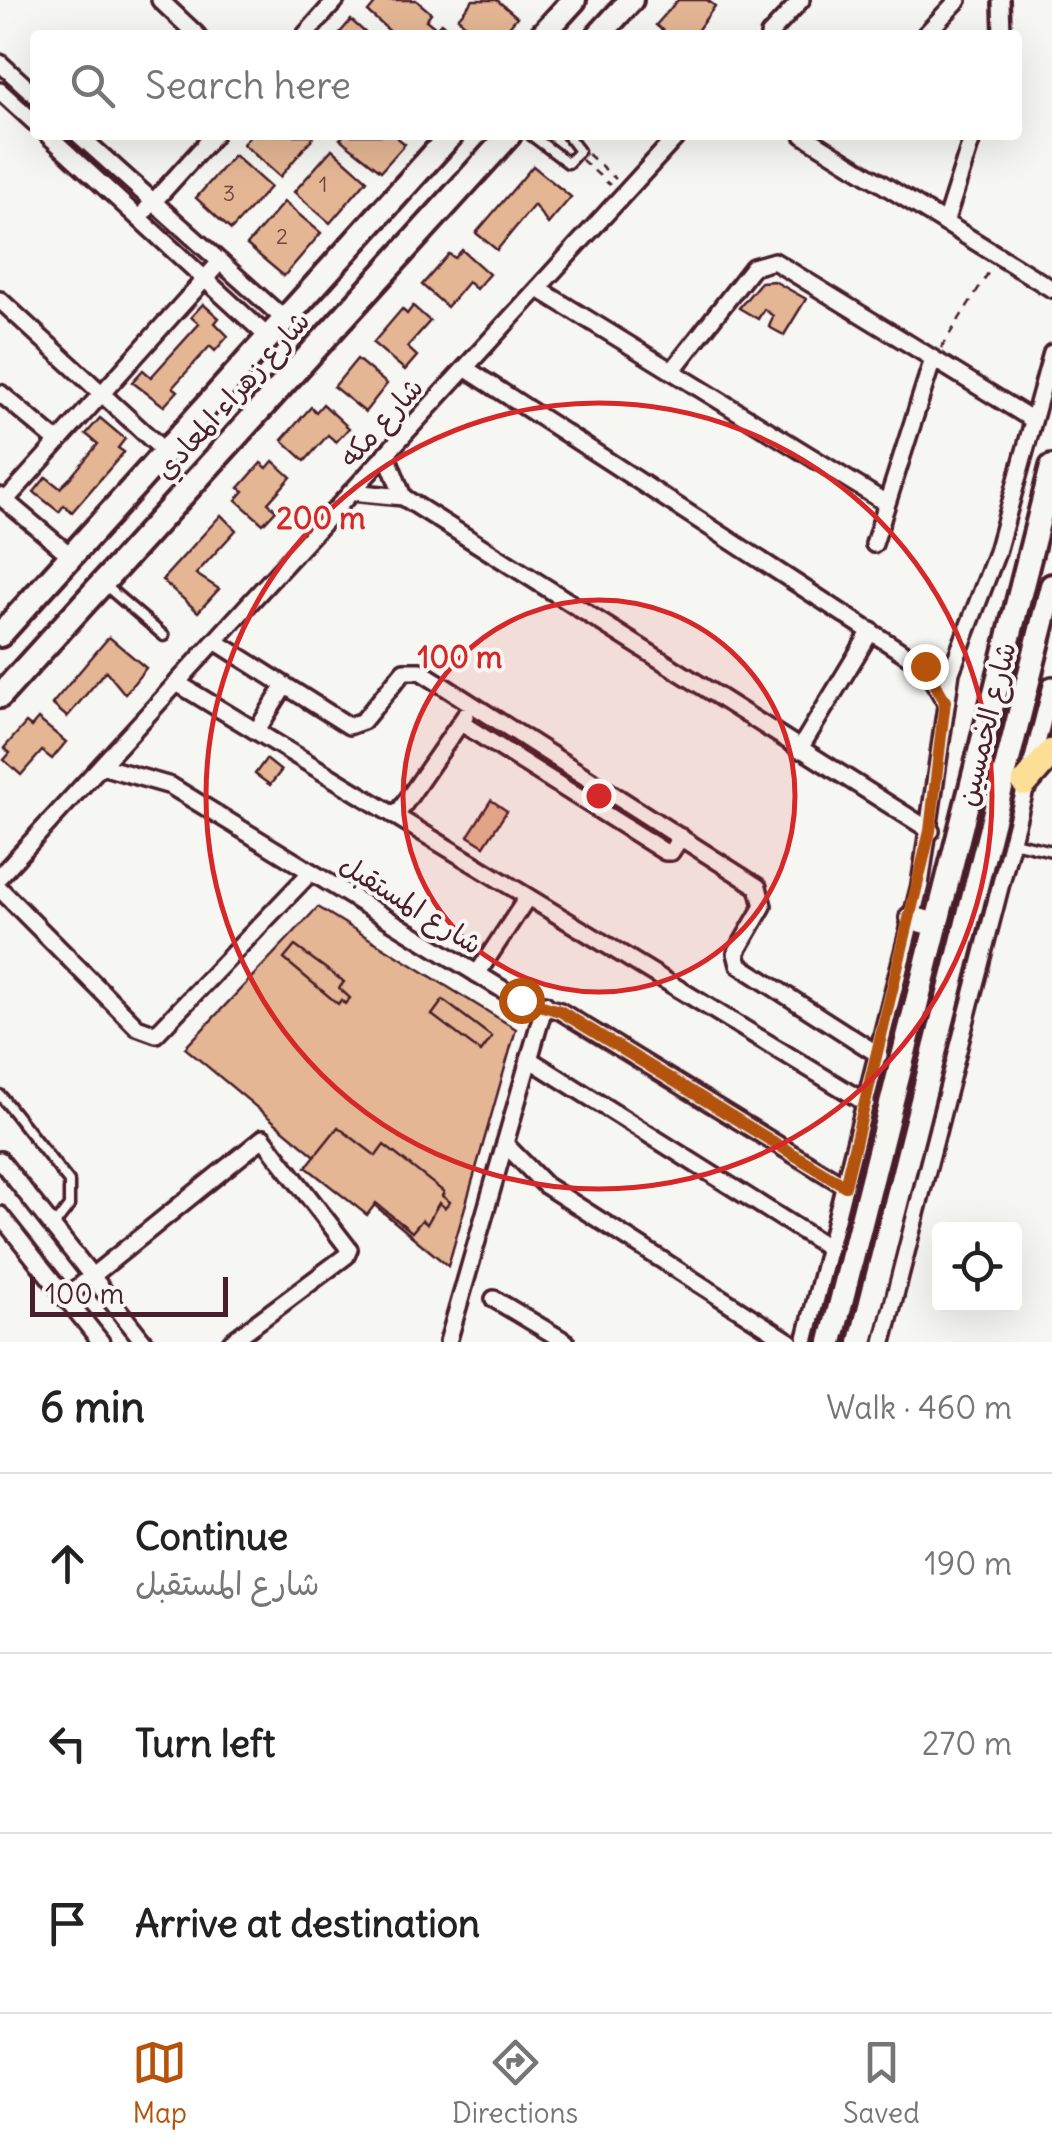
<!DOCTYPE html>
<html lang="en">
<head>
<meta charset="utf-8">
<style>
	:root { --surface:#fff; --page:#f2f2f2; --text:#222; --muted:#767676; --line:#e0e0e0; --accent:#b45309 }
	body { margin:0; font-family:Delius,"Playpen Sans Arabic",sans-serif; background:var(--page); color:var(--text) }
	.controls { position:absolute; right:30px; bottom:30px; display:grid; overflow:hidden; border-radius:10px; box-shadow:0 10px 40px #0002 }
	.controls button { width:90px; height:90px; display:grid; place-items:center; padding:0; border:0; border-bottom:2px solid var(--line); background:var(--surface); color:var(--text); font:50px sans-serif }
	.scale { position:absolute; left:30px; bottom:25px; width:198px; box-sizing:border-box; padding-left:10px; border:5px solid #4a1f2b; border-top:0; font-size:28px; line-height:35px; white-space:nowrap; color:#4a1f2b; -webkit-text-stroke:8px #f6f6f2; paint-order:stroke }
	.stop { position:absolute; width:30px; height:30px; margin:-22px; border:8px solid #b45309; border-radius:50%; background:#fff }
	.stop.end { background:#b45309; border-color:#fff; box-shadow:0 2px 10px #0008 }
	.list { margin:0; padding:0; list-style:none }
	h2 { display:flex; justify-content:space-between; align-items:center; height:130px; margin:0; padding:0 40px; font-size:42px }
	h2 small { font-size:32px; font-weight:400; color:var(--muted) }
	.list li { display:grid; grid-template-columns:65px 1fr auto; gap:30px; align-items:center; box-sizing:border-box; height:180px; padding:0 40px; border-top:2px solid var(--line) }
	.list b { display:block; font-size:38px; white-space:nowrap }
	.list p { margin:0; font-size:32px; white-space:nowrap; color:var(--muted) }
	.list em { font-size:32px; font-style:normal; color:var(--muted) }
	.icon { flex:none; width:55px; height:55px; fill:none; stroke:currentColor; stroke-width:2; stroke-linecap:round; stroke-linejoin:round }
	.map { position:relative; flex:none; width:1052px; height:1342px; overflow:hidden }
	.search { position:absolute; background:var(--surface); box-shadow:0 10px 40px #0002; left:30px; right:30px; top:30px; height:110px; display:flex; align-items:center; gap:25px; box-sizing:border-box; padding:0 35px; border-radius:10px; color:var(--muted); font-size:38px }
	.sheet { height:670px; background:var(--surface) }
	nav { display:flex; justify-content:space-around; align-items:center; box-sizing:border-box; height:140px; border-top:2px solid var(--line); background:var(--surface); font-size:28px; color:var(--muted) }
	nav a { display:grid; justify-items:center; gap:5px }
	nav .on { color:var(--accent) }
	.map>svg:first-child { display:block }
	.building { fill:#e4b694; stroke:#4a1f2b; stroke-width:2.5 }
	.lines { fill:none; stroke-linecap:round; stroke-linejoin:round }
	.lane-casing { stroke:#4a1f2b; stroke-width:15 }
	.street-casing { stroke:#4a1f2b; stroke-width:22 }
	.secondary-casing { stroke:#4a1f2b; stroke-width:30 }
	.primary-casing { stroke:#4a1f2b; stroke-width:32 }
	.path { stroke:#4a1f2b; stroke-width:2.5; stroke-dasharray:8 8; stroke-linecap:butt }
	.lane { stroke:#f6f6f2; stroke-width:8 }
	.street { stroke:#f6f6f2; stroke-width:15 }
	.secondary { stroke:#f6f6f2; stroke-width:22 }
	.primary { stroke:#fcde96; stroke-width:25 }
	.route { stroke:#b45309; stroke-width:12 }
	.ring { fill:none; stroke:#d62828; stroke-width:5 }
	.labels { text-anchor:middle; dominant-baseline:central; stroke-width:8; stroke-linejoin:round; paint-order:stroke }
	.number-label { font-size:22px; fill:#704545 }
	.street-label { font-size:28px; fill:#4a1f2b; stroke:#f6f6f2 }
	.centre { fill:#d62828; stroke:#f6f6f2; stroke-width:5 }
	.ring-label { font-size:30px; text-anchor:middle; font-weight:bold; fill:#d62828; stroke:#f6f6f2; stroke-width:8; stroke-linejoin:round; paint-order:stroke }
</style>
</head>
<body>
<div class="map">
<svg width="1052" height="1342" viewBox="0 0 1052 1342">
	<rect width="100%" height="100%" fill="#f6f6f2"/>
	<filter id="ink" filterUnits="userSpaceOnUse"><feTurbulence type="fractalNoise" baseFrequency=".01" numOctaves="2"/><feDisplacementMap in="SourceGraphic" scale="20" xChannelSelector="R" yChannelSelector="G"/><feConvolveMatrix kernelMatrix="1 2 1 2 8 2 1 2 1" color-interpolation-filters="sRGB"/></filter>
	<g filter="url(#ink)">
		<g class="building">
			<path d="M378,0H416L431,13L426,20L436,28L441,23L454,35H394L368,12Z"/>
			<path d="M473,0H497L517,17L502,35H477L458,18Z"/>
			<path d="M678,0H707L715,6L694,35H668L656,25Z"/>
			<path d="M351,20L368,35H338Z"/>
			<path d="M250,135H315L280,177L243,144Z"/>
			<path d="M344,135H394L405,144L381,171L340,139Z"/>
			<path d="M332,149L367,180L330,223L294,192Z"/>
			<path d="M234,155L270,187L231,230L196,198Z"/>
			<path d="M533,166L571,197L548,224L534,205L497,250L476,233Z"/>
			<path d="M284,202L321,233L284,276L247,245Z"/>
			<path d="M462,250L489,274L476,289L468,282L447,307L422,285L449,254L455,258Z"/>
			<path d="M774,281L806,299L784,335L769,327L773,316L764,309L758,319L739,308L761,282Z"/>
			<path d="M203,304L219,318L215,323L228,336L215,351L210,346L173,387L178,391L164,406L132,382L143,370L151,377L199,324L191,317Z"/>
			<path d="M413,306L430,321L407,347L417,356L405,370L373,343L402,309L407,314Z"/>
			<path d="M357,359L387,384L365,412L334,387Z"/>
			<path d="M323,404L349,428L336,442L328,435L305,461L282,440L311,407L316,412Z"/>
			<path d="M100,418L125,439L118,448L124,452L72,512L64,505L59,512L34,492L46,477L60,488L70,478L98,444L86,434Z"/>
			<path d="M273,461L291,477L268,503L276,510L263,524L236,500L244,491L239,488L261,463L267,468Z"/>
			<path d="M221,515L236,530L196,574L219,589L198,612L162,580Z"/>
			<path d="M109,637L146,668L125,694L106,671L67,717L52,704Z"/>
			<path d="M38,719L66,742L52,759L42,751L21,775L4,760L10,753L4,748L26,723L31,727Z"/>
			<path d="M266,759L281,771L270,785L255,774Z"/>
			<path d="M491,800L507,811L484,846L468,836Z"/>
			<path d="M318,907L516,1029L448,1266L185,1048Z"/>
			<path d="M295,946L344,982L339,988L350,998L345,1004L341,1000L338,1004L284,959Z"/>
			<path d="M443,1000L492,1037L481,1052L432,1015Z"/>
			<path d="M338,1127L376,1156L384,1145L444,1192L442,1196L450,1202L445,1208L439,1203L427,1224L422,1220L412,1232L376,1203L367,1215L306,1167Z"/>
		</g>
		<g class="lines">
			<g class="lane-casing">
				<g id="lane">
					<path d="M531,135L568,163L579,151L567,135"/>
					<path d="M106,586L164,636"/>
					<path d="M1013,842L1052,851"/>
					<path d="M0,1095L69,1182V1206L53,1227"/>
				</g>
			</g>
			<g class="street-casing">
				<g id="street">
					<path d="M160,0L197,35"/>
					<path d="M1001,0L1002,35"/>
					<path d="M305,35L336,0"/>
					<path d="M769,35L801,0"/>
					<path d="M925,35L958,0"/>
					<path d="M0,63L35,95"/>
					<path d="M0,91L35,123"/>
					<path d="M48,135L268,337"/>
					<path d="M79,135L284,319"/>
					<path d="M803,135L1052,289"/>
					<path d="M146,210L214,135"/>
					<path d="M945,223L973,135"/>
					<path d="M540,290L886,503"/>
					<path d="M0,300L164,451"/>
					<path d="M465,368L925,667L945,701"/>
					<path d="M672,371L753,267L774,261L1033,420"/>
					<path d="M0,393L57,441"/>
					<path d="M386,453L403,497"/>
					<path d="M351,492L403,497L931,831"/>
					<path d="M0,496L71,556"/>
					<path d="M6,500L220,262"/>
					<path d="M874,544L933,359"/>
					<path d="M215,641L349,726L363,721L404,671H420L758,887L763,906L736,953L739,965L879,1055"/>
					<path d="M177,683L866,1103"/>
					<path d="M461,723L665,852H671L681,837"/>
					<path d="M257,730L284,687"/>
					<path d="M799,750L871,631"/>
					<path d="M101,766L171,786L515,997L560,1011L845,1186"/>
					<path d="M396,816L465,716"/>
					<path d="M0,876L678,135"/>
					<path d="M0,889L137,1027L156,1034L311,872"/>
					<path d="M477,974L527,898"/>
					<path d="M529,1059L829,1248"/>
					<path d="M505,1144L545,1185L790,1342"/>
					<path d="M0,1160L144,1342"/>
					<path d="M0,1215L101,1342"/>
					<path d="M65,1298L263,1138L349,1249L346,1256L231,1342"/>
					<path d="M494,1299L566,1342"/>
					<path d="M448,1342L545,1004"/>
					<path d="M805,1342L920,885L951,672L997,552L1052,353"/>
					<path d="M883,1342L1052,685"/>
				</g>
			</g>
			<g class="secondary-casing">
				<g id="secondary">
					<path d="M542,35L574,0"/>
					<path d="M599,35L631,0"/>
					<path d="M0,635L451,135"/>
					<path d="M0,696L509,135"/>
					<path d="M912,918L936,925"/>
					<path d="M831,1342L1052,467"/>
					<path d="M861,1342L1052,586"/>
				</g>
			</g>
			<g class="primary-casing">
				<path id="primary" d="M1025,783L1052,752"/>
			</g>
			<g class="path">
				<path d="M588,154L616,179"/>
				<path d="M582,160L610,185"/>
				<path d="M941,348L990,270"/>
			</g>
			<use href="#lane" class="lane"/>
			<use href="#street" class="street"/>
			<use href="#secondary" class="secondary"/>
			<use href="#primary" class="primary"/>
		</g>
	</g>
	<g class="lines" filter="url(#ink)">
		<path class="route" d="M521,1000L560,1011L845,1186L930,831L945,701L925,666"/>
	</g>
	<circle cx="599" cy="796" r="196" fill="#d62828" fill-opacity=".12"/>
	<g class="ring">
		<circle cx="599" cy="796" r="196"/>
		<circle cx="599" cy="796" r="393"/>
	</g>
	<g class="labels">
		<g class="number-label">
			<text x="323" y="184">1</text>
			<text x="229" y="193">3</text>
			<text x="282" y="236">2</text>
		</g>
		<g class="street-label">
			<text transform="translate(232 395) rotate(-48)">شارع زهراء المعادي</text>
			<text transform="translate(381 422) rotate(-48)">شارع مكه</text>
			<text transform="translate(986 724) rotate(-76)">شارع الخمسين</text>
			<text transform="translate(411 904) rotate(32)">شارع المستقبل</text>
		</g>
	</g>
	<circle cx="599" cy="796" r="15" class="centre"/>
	<g class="ring-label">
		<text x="321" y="529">200 m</text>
		<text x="460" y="668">100 m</text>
	</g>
</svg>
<div class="controls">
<button><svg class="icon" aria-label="locate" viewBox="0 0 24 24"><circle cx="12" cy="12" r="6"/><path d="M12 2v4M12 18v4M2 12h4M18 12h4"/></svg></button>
</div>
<div class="scale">100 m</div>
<div class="stop" style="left:521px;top:1000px"></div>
<div class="stop end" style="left:925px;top:666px"></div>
<div class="search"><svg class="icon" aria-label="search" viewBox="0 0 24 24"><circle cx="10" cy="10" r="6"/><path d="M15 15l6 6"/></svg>Search here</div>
</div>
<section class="sheet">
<h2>6 min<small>Walk · 460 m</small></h2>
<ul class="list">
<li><svg class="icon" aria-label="ahead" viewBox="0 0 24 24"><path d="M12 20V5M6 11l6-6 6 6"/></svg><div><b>Continue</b><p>شارع المستقبل</p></div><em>190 m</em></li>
<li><svg class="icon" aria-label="left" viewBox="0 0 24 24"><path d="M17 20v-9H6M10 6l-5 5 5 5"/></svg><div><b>Turn left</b></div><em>270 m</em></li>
<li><svg class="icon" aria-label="arrive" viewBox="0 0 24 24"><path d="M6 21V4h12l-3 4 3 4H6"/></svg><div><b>Arrive at destination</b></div></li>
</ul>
</section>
<nav>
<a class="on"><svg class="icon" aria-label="map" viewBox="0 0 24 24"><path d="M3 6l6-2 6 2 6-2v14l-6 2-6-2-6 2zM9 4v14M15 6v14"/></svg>Map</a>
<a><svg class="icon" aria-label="directions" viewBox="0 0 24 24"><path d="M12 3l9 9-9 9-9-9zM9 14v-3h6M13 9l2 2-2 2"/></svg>Directions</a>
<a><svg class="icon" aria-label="saved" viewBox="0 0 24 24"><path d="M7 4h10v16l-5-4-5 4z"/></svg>Saved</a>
</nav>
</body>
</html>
